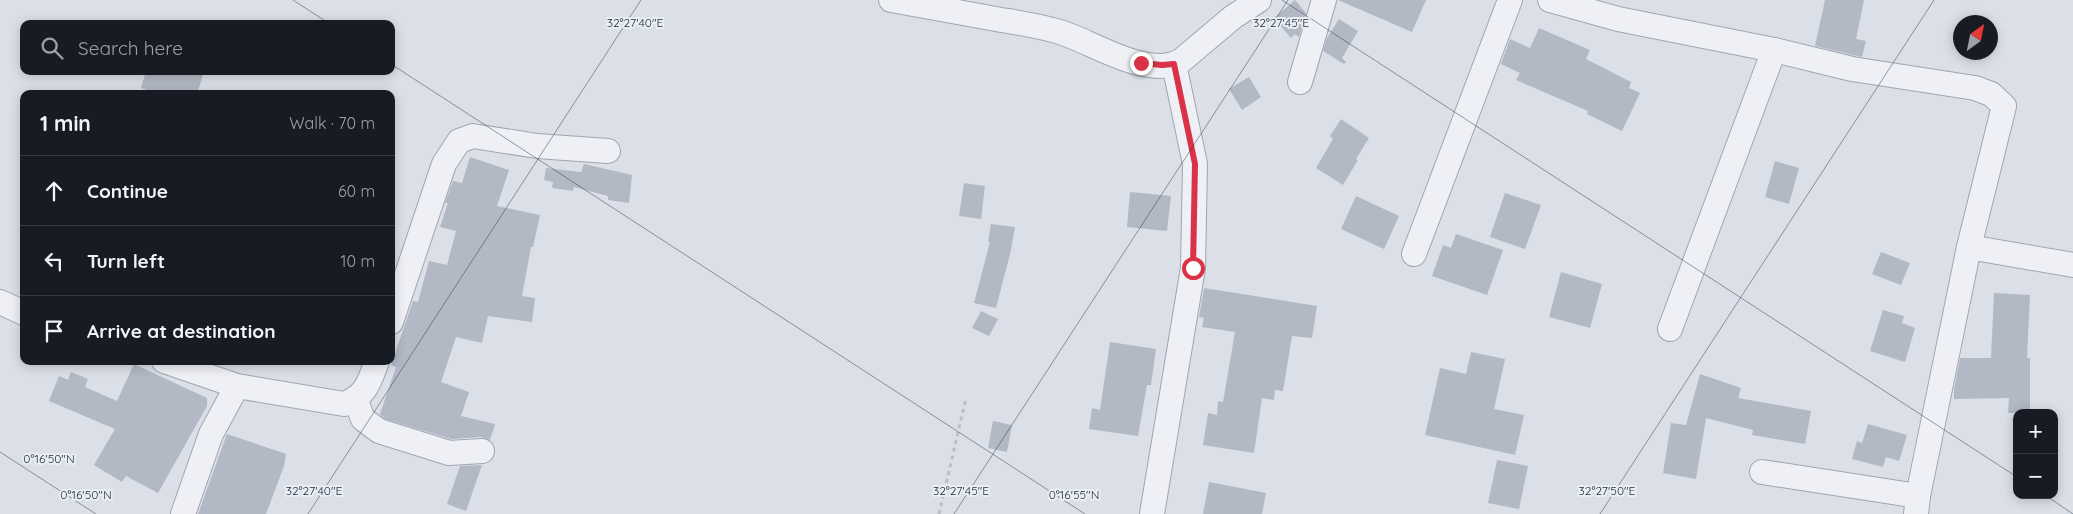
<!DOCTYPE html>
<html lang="en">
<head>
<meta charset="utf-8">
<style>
	:root { --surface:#171b24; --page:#242831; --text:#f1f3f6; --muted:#9ea1a6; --line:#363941 }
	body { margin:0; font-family:Quicksand,sans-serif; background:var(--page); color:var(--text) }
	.controls { position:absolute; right:15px; bottom:15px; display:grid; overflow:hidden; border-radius:10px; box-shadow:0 2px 12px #0003 }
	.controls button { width:45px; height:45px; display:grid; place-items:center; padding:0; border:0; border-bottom:1px solid var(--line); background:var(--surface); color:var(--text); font:25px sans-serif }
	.compass { position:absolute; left:1953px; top:15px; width:45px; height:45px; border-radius:50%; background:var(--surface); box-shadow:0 2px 12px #0003; rotate:33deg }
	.stop { position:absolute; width:15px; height:15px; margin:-11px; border:4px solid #da3246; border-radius:50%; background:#fff }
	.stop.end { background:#da3246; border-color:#fff; box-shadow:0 1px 5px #0008 }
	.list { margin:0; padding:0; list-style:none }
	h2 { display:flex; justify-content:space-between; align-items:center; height:65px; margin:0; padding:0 20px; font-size:21px }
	h2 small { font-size:16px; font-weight:400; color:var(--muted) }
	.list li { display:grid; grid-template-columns:32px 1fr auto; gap:15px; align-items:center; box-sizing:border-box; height:70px; padding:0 20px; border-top:1px solid var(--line) }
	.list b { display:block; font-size:19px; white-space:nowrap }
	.list em { font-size:16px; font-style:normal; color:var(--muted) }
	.icon { flex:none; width:28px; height:28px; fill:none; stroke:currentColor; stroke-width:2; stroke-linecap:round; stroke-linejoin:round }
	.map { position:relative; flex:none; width:2073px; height:514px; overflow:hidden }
	.search { position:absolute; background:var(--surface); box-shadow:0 2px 12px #0003; left:20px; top:20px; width:375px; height:55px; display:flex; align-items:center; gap:12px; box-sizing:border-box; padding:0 18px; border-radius:10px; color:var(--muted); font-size:19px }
	.panel { position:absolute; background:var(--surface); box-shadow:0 2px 12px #0003; left:20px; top:90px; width:375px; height:275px; border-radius:10px }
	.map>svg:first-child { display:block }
	.building { fill:#b2b8c4 }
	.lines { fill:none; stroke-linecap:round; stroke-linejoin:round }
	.minor-casing { stroke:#a0a6b1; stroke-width:26 }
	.path { stroke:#b9bdc5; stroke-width:3; stroke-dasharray:4 4; stroke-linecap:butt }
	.minor { stroke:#eef0f5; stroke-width:24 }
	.route { stroke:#da3246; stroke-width:6 }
	.ticks { fill:none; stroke:#242d3e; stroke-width:1; stroke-opacity:0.45 }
	.ticks-label { font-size:12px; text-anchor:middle; fill:#242d3e; stroke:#eaeef5; stroke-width:4; stroke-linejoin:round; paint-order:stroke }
</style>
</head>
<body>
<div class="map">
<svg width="2073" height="514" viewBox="0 0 2073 514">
	<rect width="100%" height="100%" fill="#dbdfe7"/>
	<g class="building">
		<path d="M1295,0L1306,13L1299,37L1295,34L1291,38L1274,18Z"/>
		<path d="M1338,0H1426L1412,32Z"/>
		<path d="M1825,0H1864L1856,39L1866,41L1862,57L1815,46Z"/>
		<path d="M1339,19L1358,31L1342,58L1346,62L1344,64L1323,51L1327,38Z"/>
		<path d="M1539,28L1590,50L1586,59L1631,82L1629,88L1640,93L1622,131L1587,114L1588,111L1516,80L1520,73L1501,64L1510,39L1530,48Z"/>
		<path d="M146,71H204L197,94H160L141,88Z"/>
		<path d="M1249,77L1261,97L1242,110L1229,89Z"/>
		<path d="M1341,119L1369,138L1356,159L1358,160L1343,185L1316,168L1333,139L1330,136Z"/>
		<path d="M470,157L509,170L497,206L540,215L533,247H531L522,296L535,298L532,322L488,316L482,343L456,337L441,382L469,392L461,416L495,424L490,440L481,437L451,439L385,419L380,414L396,367L391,365L413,301L418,302L429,261L447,265L456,231L440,227L448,203H445L453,181L462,183Z"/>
		<path d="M1775,161L1799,168L1789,204L1765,197Z"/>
		<path d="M584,164L632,175L629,203L608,200V196L574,187L573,191L552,188L553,182L544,180L546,168L581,172Z"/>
		<path d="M964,183L985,186L981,219L959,216Z"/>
		<path d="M1130,192L1171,196L1167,231L1127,227Z"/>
		<path d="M1505,193L1541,205L1525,249L1490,237Z"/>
		<path d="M1356,196L1399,216L1384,249L1341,229Z"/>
		<path d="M991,224L1015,227L1011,250L996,308L974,303L990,242H988Z"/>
		<path d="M1456,234L1503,250L1487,295L1432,276L1443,245L1451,248Z"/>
		<path d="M1881,252L1910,263L1901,285L1872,274Z"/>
		<path d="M1561,272L1602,284L1590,328L1549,317Z"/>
		<path d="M1204,288L1317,306L1312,338L1292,336L1283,391L1275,390L1274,400L1262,398L1254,453L1203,445L1208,413L1217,415L1218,401L1223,402L1235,332L1202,327L1204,318L1199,317Z"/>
		<path d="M1994,293L2030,295L2027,358H2030V413H2008L2009,398L1954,399V390L1960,358H1991Z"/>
		<path d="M1883,310L1904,316L1902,323L1915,328L1905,362L1870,351Z"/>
		<path d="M981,311L998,319L989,336L972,328Z"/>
		<path d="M1110,342L1156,349L1151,385H1147L1138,436L1089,429L1092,408L1100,410Z"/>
		<path d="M1471,352L1505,359L1494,409L1524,415L1515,455L1425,435L1440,368L1466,374Z"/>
		<path d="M134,364L207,398V406L158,493L126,476L122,482L94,465L115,429L49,401L59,376L68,380L71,372L88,379L85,387L117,401Z"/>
		<path d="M1700,374L1741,388L1738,398L1811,411L1805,444L1752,435L1753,430L1706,418L1696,479L1663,473L1671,423L1686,425Z"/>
		<path d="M993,421L1012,425L1007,452L988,448Z"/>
		<path d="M1868,424L1907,435L1899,461L1886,457L1883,467L1852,459L1857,441L1862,443Z"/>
		<path d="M227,434L286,454L284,466L266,514H198Z"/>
		<path d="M1497,460L1528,466L1519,509L1488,503Z"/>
		<path d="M482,465L466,511L447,504L460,466Z"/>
		<path d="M1209,482L1266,493L1262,514H1203Z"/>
	</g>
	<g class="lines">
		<g class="minor-casing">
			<g id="minor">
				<path d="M891,0C926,6 961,13 996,19C1019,23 1042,26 1063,33C1096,44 1149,80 1182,60L1233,17L1259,0"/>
				<path d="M1550,0L1618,19L1774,50L1852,69L1975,88L1991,94L2004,106L1969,247"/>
				<path d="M1300,82L1324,0"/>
				<path d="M1414,254L1510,0"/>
				<path d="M0,302L24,313"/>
				<path d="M391,322L444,164L459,141L473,136L537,146L608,151"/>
				<path d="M1670,329L1774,50"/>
				<path d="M164,361L237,386L344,404C367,395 369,382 377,361"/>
				<path d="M355,399L363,419L379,431L449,453L482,451"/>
				<path d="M1762,472L1918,496"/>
				<path d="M183,514L211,434L237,386"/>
				<path d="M1152,514L1193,268L1195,164L1174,64"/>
				<path d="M1916,514L1918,496L1969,247L2073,265"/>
			</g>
		</g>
		<path class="path" d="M939,514L966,398"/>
		<use href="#minor" class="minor"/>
	</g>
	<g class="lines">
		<path class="route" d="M1141,63L1162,65L1174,64L1195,164L1193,268"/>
	</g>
	<path class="ticks" d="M293,0L330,24M1282,0L2017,477M391,64L1085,514M0,452L96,514M2045,495L2073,514M308,514L641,0M954,514L1288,0M1600,514L1934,0"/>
	<g class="ticks-label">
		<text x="635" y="27">32°27'40"E</text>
		<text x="1281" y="27">32°27'45"E</text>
		<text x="49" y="463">0°16'50"N</text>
		<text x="314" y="495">32°27'40"E</text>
		<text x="961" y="495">32°27'45"E</text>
		<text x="1607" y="495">32°27'50"E</text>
		<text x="86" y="499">0°16'50"N</text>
		<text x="1074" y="499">0°16'55"N</text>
	</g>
</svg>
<div class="controls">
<button>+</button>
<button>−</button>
</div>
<svg class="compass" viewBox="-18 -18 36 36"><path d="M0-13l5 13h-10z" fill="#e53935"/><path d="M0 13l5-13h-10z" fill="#9ea1a6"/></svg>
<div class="stop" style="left:1193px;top:268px"></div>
<div class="stop end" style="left:1141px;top:63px"></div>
<div class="search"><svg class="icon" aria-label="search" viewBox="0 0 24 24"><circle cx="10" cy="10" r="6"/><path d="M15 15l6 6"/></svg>Search here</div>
<section class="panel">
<h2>1 min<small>Walk · 70 m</small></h2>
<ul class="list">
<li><svg class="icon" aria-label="ahead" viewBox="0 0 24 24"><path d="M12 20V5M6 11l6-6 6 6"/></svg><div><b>Continue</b></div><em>60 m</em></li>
<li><svg class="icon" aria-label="left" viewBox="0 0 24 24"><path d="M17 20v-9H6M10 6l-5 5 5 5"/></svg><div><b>Turn left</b></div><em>10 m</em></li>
<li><svg class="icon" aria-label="arrive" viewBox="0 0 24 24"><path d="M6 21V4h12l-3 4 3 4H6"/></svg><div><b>Arrive at destination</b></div></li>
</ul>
</section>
</div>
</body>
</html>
